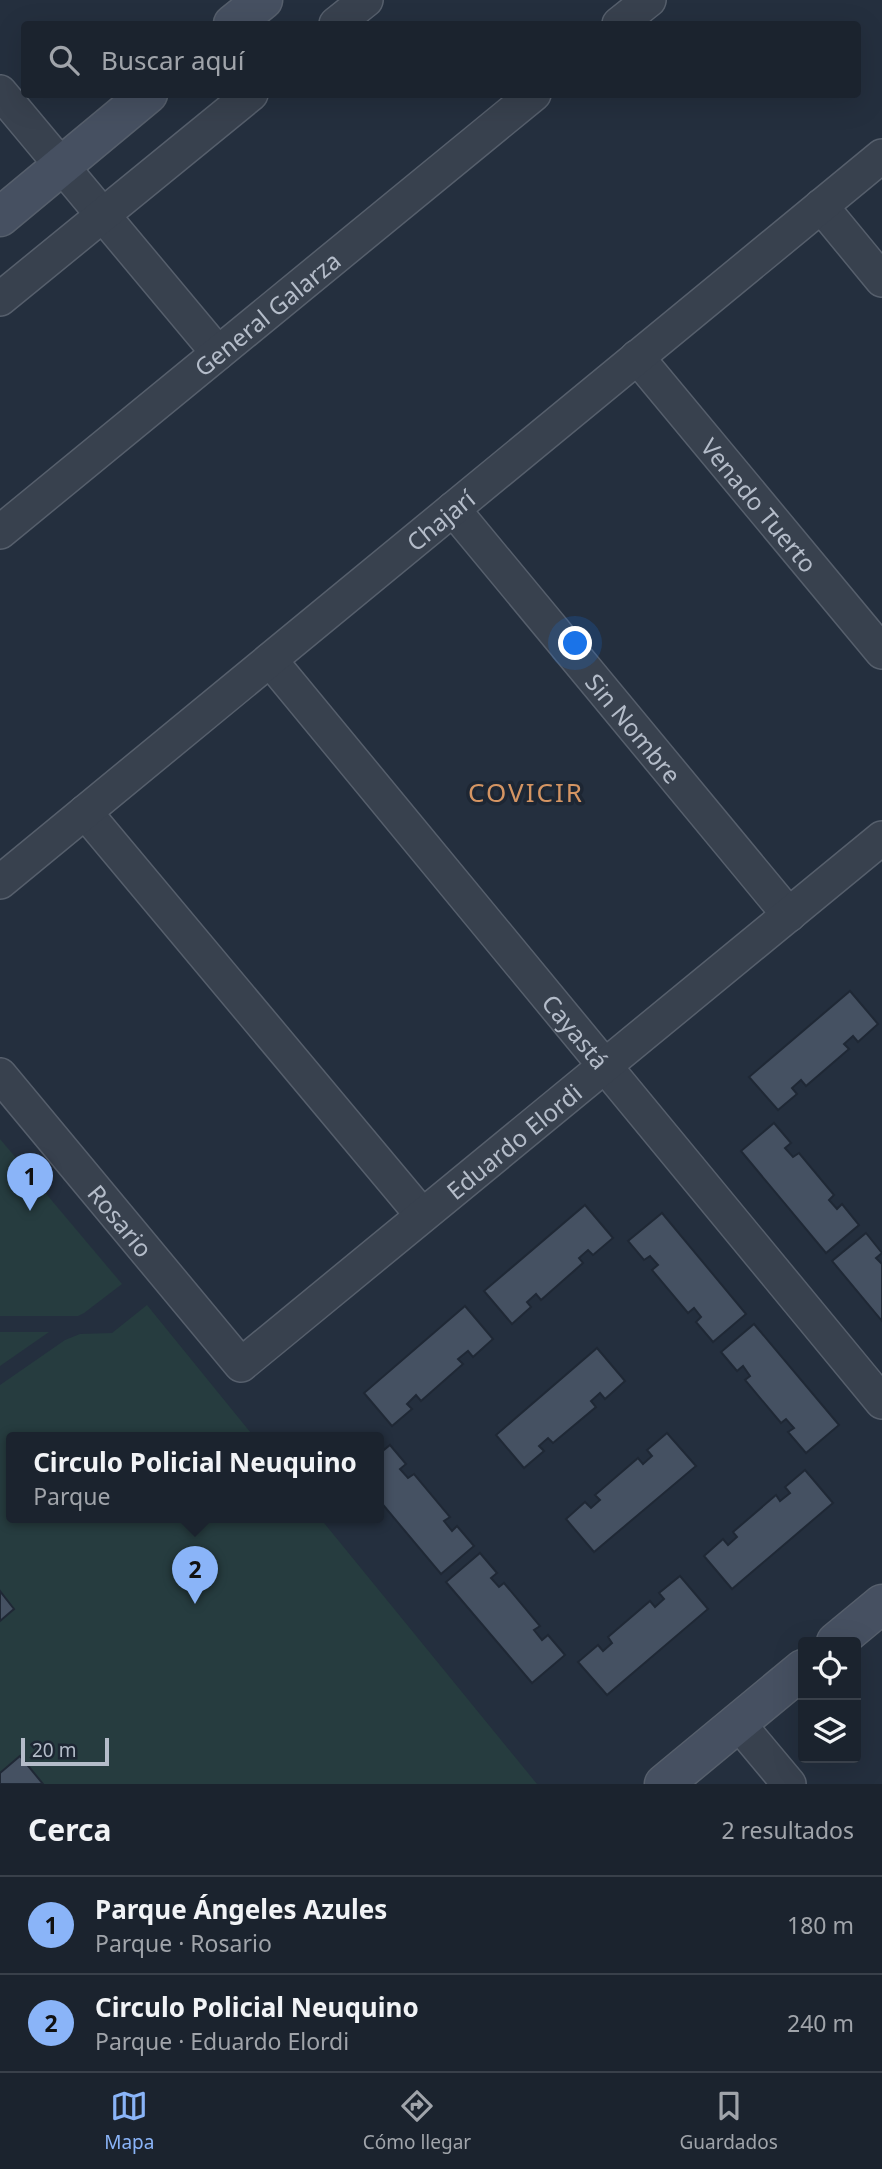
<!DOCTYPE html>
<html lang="es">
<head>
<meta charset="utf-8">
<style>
	:root { --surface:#1b232e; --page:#242b36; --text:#f1f3f6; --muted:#a0a4aa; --line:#39404a; --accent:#8ab4f8 }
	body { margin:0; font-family:"Noto Sans",sans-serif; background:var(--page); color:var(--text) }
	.controls { position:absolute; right:21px; bottom:21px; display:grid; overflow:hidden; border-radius:7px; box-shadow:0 7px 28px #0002 }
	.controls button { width:63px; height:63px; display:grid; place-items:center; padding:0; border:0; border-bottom:2px solid var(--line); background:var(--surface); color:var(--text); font:35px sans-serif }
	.scale { position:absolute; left:21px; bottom:18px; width:88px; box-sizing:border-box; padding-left:7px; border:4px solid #b4bcc9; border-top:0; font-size:19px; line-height:24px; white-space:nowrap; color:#b4bcc9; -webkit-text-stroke:5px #1d2633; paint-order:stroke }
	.you { position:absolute; left:576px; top:644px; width:24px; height:24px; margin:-18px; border:5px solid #fff; border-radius:50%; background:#1a73e8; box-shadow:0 0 0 10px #1a73e833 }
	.badge { display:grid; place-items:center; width:46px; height:46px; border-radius:50%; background:var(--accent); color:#111; font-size:23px; font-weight:700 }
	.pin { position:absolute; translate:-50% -58px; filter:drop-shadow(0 2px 4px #0008) }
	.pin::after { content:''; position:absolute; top:37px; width:24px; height:21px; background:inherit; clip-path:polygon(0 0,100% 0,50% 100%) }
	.popup { position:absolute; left:6px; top:1432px; width:378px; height:91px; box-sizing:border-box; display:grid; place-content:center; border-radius:7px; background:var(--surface); filter:drop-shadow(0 2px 5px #0005); font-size:23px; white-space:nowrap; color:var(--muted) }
	.popup b { font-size:26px; color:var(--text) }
	.popup::after { content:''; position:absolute; left:50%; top:100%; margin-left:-14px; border:14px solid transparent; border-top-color:var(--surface) }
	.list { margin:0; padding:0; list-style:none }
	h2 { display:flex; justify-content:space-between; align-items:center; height:91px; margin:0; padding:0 28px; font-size:30px }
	h2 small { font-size:23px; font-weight:400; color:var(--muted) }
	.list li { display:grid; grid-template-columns:46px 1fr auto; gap:21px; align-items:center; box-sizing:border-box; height:98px; padding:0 28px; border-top:2px solid var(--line) }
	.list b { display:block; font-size:26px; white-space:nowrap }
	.list p { margin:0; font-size:23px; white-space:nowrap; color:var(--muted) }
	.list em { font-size:23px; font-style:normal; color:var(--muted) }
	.icon { flex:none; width:38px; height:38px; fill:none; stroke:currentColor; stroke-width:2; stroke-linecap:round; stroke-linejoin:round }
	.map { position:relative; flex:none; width:882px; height:1784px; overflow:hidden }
	.search { position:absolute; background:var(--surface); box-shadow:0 7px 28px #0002; left:21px; right:21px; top:21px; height:77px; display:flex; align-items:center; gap:18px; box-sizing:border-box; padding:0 24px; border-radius:7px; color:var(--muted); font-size:26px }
	.sheet { height:287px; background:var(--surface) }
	nav { display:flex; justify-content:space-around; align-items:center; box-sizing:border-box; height:98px; border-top:2px solid var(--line); background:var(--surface); font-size:19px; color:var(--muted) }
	nav a { display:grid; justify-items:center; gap:4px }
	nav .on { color:var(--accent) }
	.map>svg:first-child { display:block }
	.green { fill:#263c3f }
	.building { fill:#455162; stroke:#1f2835; stroke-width:2 }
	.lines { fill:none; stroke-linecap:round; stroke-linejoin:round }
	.street-casing { stroke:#565f6c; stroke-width:36 }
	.secondary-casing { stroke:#565f6c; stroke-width:41 }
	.street { stroke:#38414e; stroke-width:33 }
	.secondary { stroke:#465061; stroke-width:38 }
	.labels { text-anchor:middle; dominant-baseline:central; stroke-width:7; stroke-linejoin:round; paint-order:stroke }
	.street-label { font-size:24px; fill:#b4bcc9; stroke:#1d2633 }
	.neighbourhood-label { font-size:26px; letter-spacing:2px; fill:#d59563; stroke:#1d2633 }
</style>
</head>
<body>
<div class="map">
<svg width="882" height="1784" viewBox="0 0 882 1784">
	<rect width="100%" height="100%" fill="#242f3e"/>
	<g class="green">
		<path d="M0,1139L122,1284L84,1313L78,1316H0Z"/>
		<path d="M147,1305L255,1438H11V1518H320L537,1784H0V1385L65,1340L80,1334L112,1333Z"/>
		<path d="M0,1332H49L0,1366Z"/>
	</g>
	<g class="building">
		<path d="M850,991L878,1024L858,1042L853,1036L844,1044L849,1049L806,1086L801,1080L792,1088L797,1094L778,1110L749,1077Z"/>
		<path d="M774,1123L791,1143L785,1148L793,1157L799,1153L834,1195L829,1200L837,1209L842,1204L859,1225L826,1253L741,1151Z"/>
		<path d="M585,1205L613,1238L593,1255L588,1250L579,1258L583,1263L541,1300L536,1294L527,1302L531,1307L512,1324L484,1291Z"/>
		<path d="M662,1213L746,1314L713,1342L696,1322L701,1317L694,1308L688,1313L652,1270L658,1265L650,1256L644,1260L628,1241Z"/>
		<path d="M866,1233L882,1253L876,1258L882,1264V1321L832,1261Z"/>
		<path d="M465,1306L493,1339L473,1357L468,1351L458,1359L463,1364L421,1401L416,1395L407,1404L412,1409L392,1426L364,1393Z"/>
		<path d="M754,1324L839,1425L806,1453L788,1432L794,1428L786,1419L781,1423L745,1380L750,1376L743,1366L737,1371L721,1352Z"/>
		<path d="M597,1348L625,1381L605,1399L600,1393L591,1401L596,1407L553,1443L548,1438L539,1446L544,1451L524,1468L496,1435Z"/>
		<path d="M667,1433L696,1466L594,1552L566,1519L585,1502L591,1508L600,1500L595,1495L638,1458L643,1464L652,1456L647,1450Z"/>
		<path d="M390,1445L406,1464L400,1469L408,1478L414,1474L450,1517L444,1521L452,1531L457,1526L474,1546L441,1574L379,1500V1454Z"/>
		<path d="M805,1470L833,1503L732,1589L704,1556L723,1539L728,1545L737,1537L733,1532L776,1495L780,1501L790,1493L785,1487Z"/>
		<path d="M480,1553L497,1573L491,1578L499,1587L504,1583L540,1626L534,1630L542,1640L548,1635L565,1655L532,1683L446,1582Z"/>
		<path d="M680,1576L708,1609L607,1695L578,1662L598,1645L603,1651L612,1643L608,1637L650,1601L655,1607L664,1599L659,1593Z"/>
		<path d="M0,1591L14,1609L0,1621Z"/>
		<path d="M20,1756L43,1784H0V1773Z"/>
	</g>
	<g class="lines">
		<g class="street-casing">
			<g id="street">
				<path d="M336,24L366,0"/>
				<path d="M619,24L649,0"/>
				<path d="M0,92L218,353"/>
				<path d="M821,206L882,280"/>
				<path d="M0,299L251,94"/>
				<path id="s1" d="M637,357L882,652"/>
				<path id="s2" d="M453,509L789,915"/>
				<path id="s3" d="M0,532L534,94"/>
				<path id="s4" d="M270,660L882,1402"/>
				<path d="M85,812L422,1215"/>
				<path id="s5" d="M0,882L882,156"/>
				<path id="s6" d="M0,1075L241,1365L882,838"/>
				<path d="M738,1723L789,1784"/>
			</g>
		</g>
		<g class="secondary-casing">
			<g id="secondary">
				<path d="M233,24L263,0"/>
				<path d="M0,217L148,94"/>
				<path d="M836,1642L882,1604"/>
				<path d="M664,1784L803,1669"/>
			</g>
		</g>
		<use href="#street" class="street"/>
		<use href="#secondary" class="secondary"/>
	</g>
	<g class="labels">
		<g class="street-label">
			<text stroke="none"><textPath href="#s3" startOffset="345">General Galarza</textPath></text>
			<text stroke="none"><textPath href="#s1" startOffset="192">Venado Tuerto</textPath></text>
			<text stroke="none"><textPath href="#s5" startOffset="570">Chajarí</textPath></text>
			<text stroke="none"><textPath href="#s2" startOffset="284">Sin Nombre</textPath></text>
			<text stroke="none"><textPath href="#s4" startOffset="481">Cayastá</textPath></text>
			<text stroke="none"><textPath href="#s6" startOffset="730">Eduardo Elordi</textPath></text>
			<text stroke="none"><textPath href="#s6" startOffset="189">Rosario</textPath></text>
		</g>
		<g class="neighbourhood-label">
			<text x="526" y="792">COVICIR</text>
		</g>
	</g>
</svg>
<div class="controls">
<button><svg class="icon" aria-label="locate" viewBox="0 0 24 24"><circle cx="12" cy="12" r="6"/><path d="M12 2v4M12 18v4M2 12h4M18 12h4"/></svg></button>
<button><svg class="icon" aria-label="layers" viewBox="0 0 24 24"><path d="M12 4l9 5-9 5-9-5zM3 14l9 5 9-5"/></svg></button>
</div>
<div class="scale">20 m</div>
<div class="you"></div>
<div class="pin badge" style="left:30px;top:1211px">1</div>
<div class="pin badge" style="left:195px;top:1604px">2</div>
<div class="popup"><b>Circulo Policial Neuquino</b>Parque</div>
<div class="search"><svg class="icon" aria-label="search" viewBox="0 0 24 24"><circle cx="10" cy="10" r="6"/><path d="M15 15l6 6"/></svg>Buscar aquí</div>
</div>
<section class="sheet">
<h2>Cerca<small>2 resultados</small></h2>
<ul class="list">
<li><span class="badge">1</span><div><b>Parque Ángeles Azules</b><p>Parque · Rosario</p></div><em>180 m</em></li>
<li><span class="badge">2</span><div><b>Circulo Policial Neuquino</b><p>Parque · Eduardo Elordi</p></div><em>240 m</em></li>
</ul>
</section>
<nav>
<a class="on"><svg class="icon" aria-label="map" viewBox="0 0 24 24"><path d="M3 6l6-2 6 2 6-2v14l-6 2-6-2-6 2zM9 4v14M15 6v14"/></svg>Mapa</a>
<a><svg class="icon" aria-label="directions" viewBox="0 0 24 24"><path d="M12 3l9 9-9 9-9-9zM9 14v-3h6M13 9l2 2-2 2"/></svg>Cómo llegar</a>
<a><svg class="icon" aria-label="saved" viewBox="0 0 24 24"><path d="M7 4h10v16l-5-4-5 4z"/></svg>Guardados</a>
</nav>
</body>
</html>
